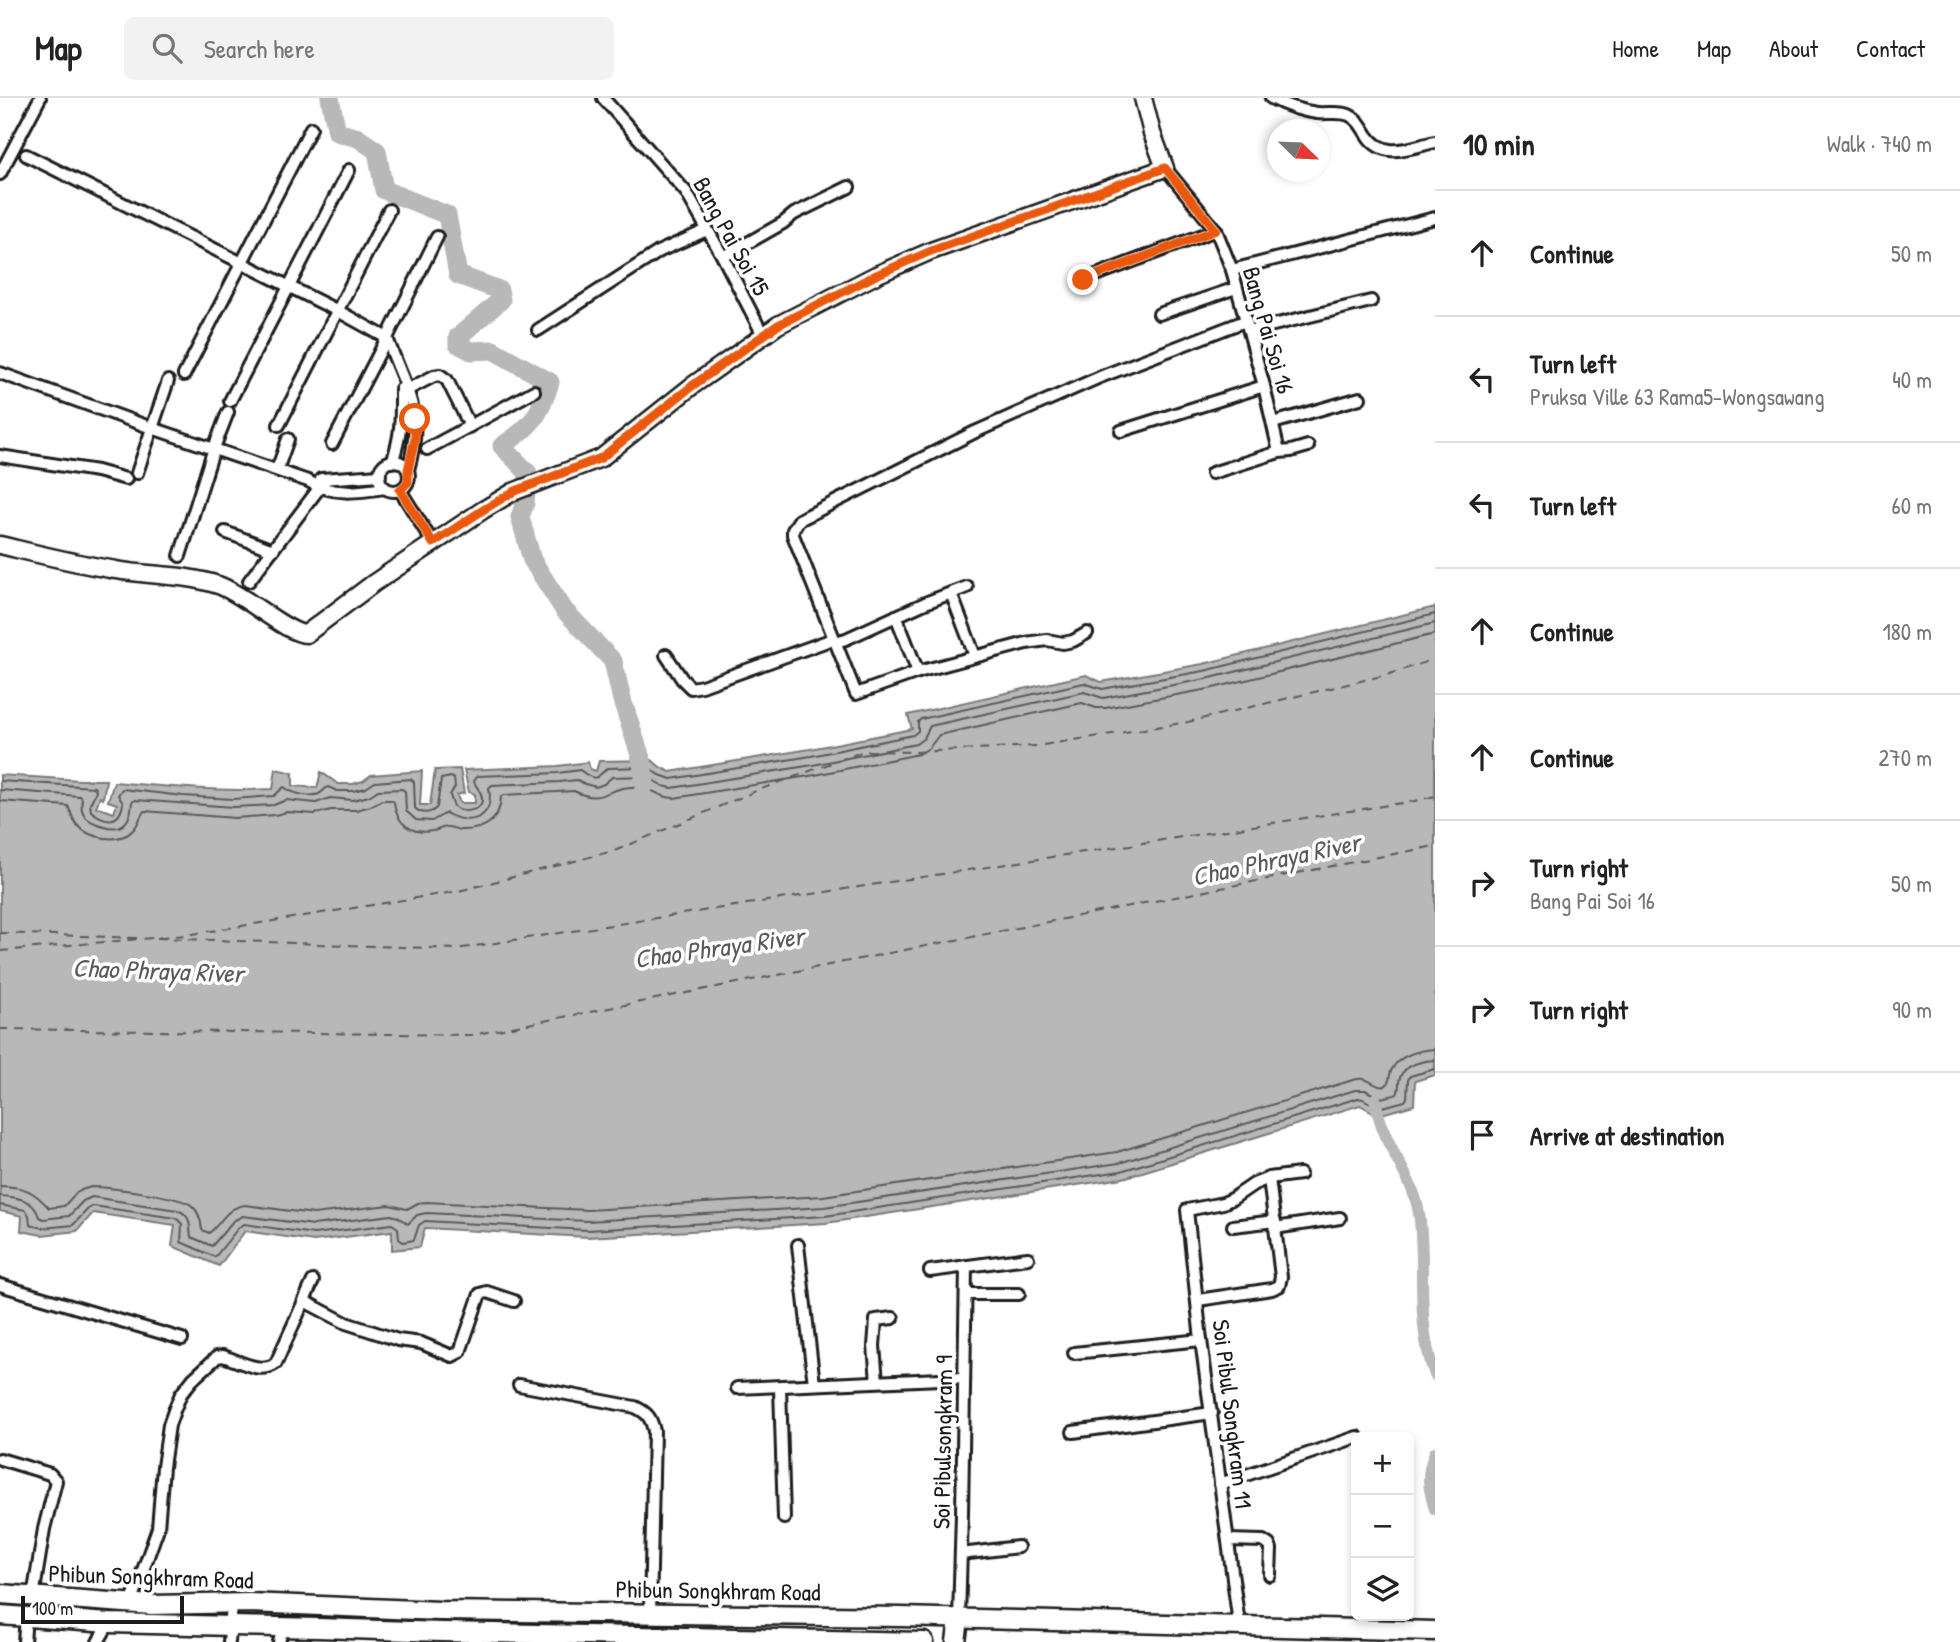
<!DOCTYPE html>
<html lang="en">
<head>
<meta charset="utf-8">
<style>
	:root { --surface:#fff; --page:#f2f2f2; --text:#222; --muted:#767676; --line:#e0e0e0 }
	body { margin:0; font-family:"Patrick Hand",sans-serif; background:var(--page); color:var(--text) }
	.controls { position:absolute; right:21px; bottom:21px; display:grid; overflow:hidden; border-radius:10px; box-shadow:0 4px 10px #0003 }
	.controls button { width:63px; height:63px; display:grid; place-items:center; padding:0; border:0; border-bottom:2px solid var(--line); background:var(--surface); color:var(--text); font:35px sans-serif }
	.compass { position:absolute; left:1267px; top:21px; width:63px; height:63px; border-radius:50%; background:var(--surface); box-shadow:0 4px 10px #0003; rotate:113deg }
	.scale { position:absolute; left:21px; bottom:18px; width:163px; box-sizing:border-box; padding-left:7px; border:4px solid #1c1c1c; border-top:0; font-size:19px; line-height:24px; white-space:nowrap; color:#1c1c1c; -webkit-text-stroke:5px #fff; paint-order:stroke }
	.stop { position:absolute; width:21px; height:21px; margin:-16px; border:5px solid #ea580c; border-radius:50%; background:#fff }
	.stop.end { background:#ea580c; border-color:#fff; box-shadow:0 2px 7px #0008 }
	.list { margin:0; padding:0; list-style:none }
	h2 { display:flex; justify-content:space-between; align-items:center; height:91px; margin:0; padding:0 28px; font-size:30px }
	h2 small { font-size:23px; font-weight:400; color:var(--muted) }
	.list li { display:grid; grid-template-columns:46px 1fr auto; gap:21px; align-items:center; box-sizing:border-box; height:126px; padding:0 28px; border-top:2px solid var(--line) }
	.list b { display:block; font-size:26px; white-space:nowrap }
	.list p { margin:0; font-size:23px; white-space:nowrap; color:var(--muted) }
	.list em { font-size:23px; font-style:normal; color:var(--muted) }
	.icon { flex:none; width:38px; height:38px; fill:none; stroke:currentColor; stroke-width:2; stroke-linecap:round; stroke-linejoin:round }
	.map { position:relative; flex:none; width:1435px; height:1544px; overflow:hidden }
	header { display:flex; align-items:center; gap:42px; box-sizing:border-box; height:98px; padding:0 35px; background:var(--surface); border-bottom:2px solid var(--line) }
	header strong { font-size:33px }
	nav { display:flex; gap:38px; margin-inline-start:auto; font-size:24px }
	.search { width:490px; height:63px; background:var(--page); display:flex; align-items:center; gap:18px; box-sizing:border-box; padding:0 24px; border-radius:10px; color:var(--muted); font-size:26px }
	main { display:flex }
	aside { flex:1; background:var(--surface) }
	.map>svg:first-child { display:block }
	.water { fill:#b8b8b8; stroke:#7a7a7a; stroke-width:2 }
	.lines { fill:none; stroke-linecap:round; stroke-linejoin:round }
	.shore { stroke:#5a5a5a; stroke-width:2 }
	.canal { stroke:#b8b8b8; stroke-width:12 }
	.river { stroke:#b8b8b8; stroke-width:19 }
	.ferry { stroke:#5a5a5a; stroke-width:2; stroke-dasharray:9 7; stroke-linecap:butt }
	.street-casing { stroke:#1c1c1c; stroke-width:16 }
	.secondary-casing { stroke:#1c1c1c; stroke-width:21 }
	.primary-casing { stroke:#1c1c1c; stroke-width:23 }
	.street { stroke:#fff; stroke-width:10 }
	.secondary { stroke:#fff; stroke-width:16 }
	.primary { stroke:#fff; stroke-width:18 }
	.route { stroke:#ea580c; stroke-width:9 }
	.labels { text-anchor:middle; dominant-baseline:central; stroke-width:7; stroke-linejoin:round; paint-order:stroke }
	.street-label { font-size:24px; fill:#1c1c1c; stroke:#fff }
	.water-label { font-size:26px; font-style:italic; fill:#5a5a5a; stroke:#fff }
</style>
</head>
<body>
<header>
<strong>Map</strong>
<div class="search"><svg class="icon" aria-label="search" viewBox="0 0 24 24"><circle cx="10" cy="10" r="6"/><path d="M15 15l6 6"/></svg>Search here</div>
<nav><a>Home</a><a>Map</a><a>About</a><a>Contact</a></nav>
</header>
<main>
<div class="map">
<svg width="1435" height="1544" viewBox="0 0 1435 1544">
	<rect width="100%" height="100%" fill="#fff"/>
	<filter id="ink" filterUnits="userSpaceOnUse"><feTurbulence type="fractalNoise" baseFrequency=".0143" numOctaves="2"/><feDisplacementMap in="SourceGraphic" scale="14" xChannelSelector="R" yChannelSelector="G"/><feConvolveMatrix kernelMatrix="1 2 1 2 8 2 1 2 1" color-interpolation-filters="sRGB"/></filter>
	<g filter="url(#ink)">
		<path class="water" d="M1435,509V977L1415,983L1414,1007L1378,1017L1360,1007L1123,1080L826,1125L588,1139L425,1130L420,1149L392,1152V1133L314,1143L245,1133L219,1168L172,1148L175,1127L93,1115L77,1133L42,1137L21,1133L22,1118L0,1113V677L80,682H106L103,701L100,699L96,709L114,715L117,706L108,703L114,684C168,689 220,694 273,691L276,671L293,675V688L317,690L321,674L338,686H353L363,683L371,677L422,673L420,707H430L435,672L460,671L464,695L457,697L460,705H475V696L469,694L464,672L558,668L588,664L590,671L596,673L599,663L652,662L660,669L670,674L810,651L912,631L908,617L1086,577L1101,584L1203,566Z"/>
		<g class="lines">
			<g class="shore">
				<path d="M0,683L94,689L96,693L90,706L91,713C105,724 120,727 123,705L118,697L122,691L183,698L233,701L274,698L284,689C291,695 308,700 319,696C321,695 326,690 328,689L337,693H353L366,690L375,684L411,681L414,684L415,710C421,717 432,716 437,709L441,681L451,679L454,681L455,689L450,697C451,700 452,705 454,708C460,716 480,714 482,703C483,693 476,691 474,683L477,678L558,675L580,672C594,683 596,682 607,670L649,669L657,676L671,681L811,658L913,637L918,633V624L921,621L1084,585L1102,591L1204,573L1435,516"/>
				<path d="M0,692L80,698L82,701C79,718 88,724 104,728C124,734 131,722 132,704L135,702L234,709L274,707L286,702L316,705L330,700L353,702L369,698L378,692L402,691L405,693L406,713L416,722L432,723L446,715C469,729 495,721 489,690L492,687L559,684L577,682L585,686L596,689L604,686L612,679L646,678L663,688L672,690L813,667L916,646L924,640L930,628L1084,594L1103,600L1206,581L1435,525"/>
				<path d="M0,703L68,708C71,713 72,721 77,727C90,741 120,746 133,732C139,726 140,718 144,713L235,720L275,717L287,714L315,716L331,712H356L371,708L382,702H391L394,704C396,725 411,737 432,733C438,733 443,728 448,729C452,729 455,731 459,732C483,733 500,724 501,699L504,697L574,693C602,707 606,690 631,689C635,689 639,688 643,689C654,692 660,700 674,700L815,677L919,656L929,650L939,637L1082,605L1096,610H1105L1209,591L1435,536"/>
				<path d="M0,1088C25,1089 33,1092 49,1110L64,1108L78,1093L91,1089C108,1089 180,1098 191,1107C199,1113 201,1122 202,1132L209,1135C222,1125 225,1110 245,1107L314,1116L389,1107L407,1111L418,1105L426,1104L588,1112L823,1098L1117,1054L1353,982C1358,981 1359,980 1364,981C1370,982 1379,991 1385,988C1390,986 1389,978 1391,973C1398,957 1419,952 1435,951"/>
				<path d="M0,1098C17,1099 34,1101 39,1119L43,1121L69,1118L83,1103L92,1099L177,1112C192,1117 189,1127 191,1139L212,1148L233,1123L243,1118L314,1127L391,1117L398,1119L408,1126L417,1117L426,1115L588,1123L824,1109L1119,1065L1355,992H1365L1380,1000C1384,999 1394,998 1397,996C1399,993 1399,988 1399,984C1401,967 1420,963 1435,962"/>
				<path d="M0,1107L25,1112L29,1117L30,1127L43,1130L73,1127L88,1111L93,1108L176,1120L182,1126L181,1144L215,1159L239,1129L244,1126L314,1136L392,1126L398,1130L399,1141L403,1144L414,1142L419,1127L425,1123L588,1132L825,1118L1121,1073L1358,1000L1363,1001L1379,1010L1405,1003L1407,1000L1408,982L1410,978L1435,971"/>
			</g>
			<g class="canal">
				<path d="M1375,1001C1378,1021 1386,1040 1395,1057C1403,1073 1413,1088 1417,1106C1422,1124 1421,1142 1422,1160C1422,1199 1421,1240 1435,1277"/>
				<path d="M1435,1354C1426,1377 1428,1388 1435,1411"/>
			</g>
			<path class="river" d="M330,0L337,34L358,40L377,53L384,92L447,117L458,177L499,192L501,202L458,239V246L471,253L493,252L550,284C540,318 531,329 502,348L528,375L525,405L520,419L532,462L564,512L613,563L622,602L642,663L645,687"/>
			<g class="ferry">
				<path d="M0,835L137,840"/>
				<path d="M157,840L456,851L1415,703L1435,698"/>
				<path d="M0,853L186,837L459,793L617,752L756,693L864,653L916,654L1037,648L1188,624L1390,576L1435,561"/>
				<path d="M0,931L472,937L1435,748"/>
			</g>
			<g class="street-casing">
				<g id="street">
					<path d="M603,0L686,94L723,159L763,237"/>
					<path d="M1271,0C1287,8 1300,13 1317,15C1327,16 1340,13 1349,17C1358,21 1362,29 1367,37C1384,63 1410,49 1435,44"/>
					<path d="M26,57L338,213L387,240L332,346"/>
					<path d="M1165,70L1216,132L1232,172L1264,288L1279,354L1212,375"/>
					<path d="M0,76L40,0"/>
					<path d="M723,159L783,125L794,116L849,89"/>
					<path d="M1232,172L1435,120"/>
					<path d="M1083,182L1216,132"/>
					<path d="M1159,216L1236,190"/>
					<path d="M538,232L660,153L707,132"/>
					<path d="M1249,233L1371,203"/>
					<path d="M0,275L152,330L308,383C333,398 358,394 385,390"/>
					<path d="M184,277L311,30"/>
					<path d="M401,295L434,278L440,277L447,282L470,328L534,293"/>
					<path d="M230,303L349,72"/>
					<path d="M1273,325L1360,300"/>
					<path d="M279,327L389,112"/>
					<path d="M1121,333L1264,288"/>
					<path d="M427,351L470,328"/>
					<path d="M1279,354L1291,353L1308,348"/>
					<path d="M0,358L97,373L126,381"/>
					<circle cx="394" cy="378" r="15"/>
					<path d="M392,364C402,337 401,318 401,291"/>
					<path d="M277,372L288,341"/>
					<path d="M408,372C425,313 406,293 387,240L437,139"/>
					<path d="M137,375L168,283"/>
					<path d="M321,381L380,377"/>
					<path d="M400,392L433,445"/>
					<path d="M225,434L273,452"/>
					<path d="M180,458L214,350L228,314"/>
					<path d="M249,483L326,381"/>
					<path d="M951,495L975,558"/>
					<path d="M896,518L918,574"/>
					<path d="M1087,535L1073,543L1063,545L1047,542L1026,545L918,574L856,596L793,437V432L799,422L975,334L1100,279L1245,223"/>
					<path d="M835,544L846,541L925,505L967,489"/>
					<path d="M666,557L682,581L691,590L702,588L833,541"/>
					<path d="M1233,1128L1275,1123"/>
					<path d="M1275,1130L1340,1120"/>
					<path d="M798,1147L814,1286"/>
					<path d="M930,1173L1028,1160"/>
					<path d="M0,1187L182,1241"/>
					<path d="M966,1196H1019"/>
					<path d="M1198,1202L1272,1191L1279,1188L1281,1179L1269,1080"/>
					<path d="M304,1203L346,1225L398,1242L421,1245L452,1258L460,1254L480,1196L487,1194L514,1203"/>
					<path d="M1074,1255L1201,1242"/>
					<path d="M877,1283L874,1248L876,1222L893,1220"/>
					<path d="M519,1287L635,1309C648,1315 651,1320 654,1333L650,1516"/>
					<path d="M780,1289L784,1420"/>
					<path d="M737,1290L963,1280"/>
					<path d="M1073,1334L1212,1315"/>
					<path d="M0,1361L50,1376L56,1383L44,1431L33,1499"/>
					<path d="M1220,1386L1357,1339"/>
					<path d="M1228,1442L1263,1443L1269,1447L1271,1451L1270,1477"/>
					<path d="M961,1456L1018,1449"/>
					<path d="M131,1506L158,1430L163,1369L169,1327L175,1310L181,1296L193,1281L217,1259L223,1258C239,1263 262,1277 276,1265L313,1183"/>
					<path d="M959,1521L962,1415L966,1168"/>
					<path d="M1239,1526L1201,1242L1187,1112L1223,1105L1232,1101L1254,1086L1269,1080L1300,1076"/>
					<path d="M24,1544L26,1519"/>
					<path d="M98,1544L109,1525"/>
					<path d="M229,1544L232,1506"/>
					<path d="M279,1544L283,1530"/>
				</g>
			</g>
			<g class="secondary-casing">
				<path id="secondary" d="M0,447C38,456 77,466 116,472C149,478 185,476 218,487C243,495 287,536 306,536L374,485L483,412L513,394L601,360L692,288L778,227L876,177L931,153L1165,70L1152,35L1143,0"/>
			</g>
			<g class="primary-casing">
				<g id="primary">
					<path d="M0,1496L152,1507L249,1505L440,1513L901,1519L1435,1533"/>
					<path d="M0,1517L109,1525L318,1530L442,1534L924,1544"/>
					<path d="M956,1544L959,1521"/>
				</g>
			</g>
			<use href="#street" class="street"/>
			<use href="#secondary" class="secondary"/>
			<use href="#primary" class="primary"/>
		</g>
	</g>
	<g class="lines" filter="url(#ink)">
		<path class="route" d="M415,321V341L408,372V384L400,392L433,445L483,412L513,394L601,360L692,288L778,227L876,177L931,153L1165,70L1216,132L1083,182"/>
	</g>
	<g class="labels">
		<g class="street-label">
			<text transform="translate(732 138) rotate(61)">Bang Pai Soi 15</text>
			<text transform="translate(1269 232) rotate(74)">Bang Pai Soi 16</text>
			<text transform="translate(1233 1316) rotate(83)">Soi Pibul Songkram 11</text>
			<text transform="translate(942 1344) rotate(-89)">Soi Pibulsongkram 9</text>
			<text transform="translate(151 1478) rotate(2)">Phibun Songkhram Road</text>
			<text transform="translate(718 1492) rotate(1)">Phibun Songkhram Road</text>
		</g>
		<g class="water-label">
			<text transform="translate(1276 761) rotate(-12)">Chao Phraya River</text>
			<text transform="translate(719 849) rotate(-8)">Chao Phraya River</text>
			<text transform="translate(158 872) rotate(2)">Chao Phraya River</text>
		</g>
	</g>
</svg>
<div class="controls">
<button>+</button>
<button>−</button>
<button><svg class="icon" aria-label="layers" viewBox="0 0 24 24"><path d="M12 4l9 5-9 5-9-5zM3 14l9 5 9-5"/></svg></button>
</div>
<svg class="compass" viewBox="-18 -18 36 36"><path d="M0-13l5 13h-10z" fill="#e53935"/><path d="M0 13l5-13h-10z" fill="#767676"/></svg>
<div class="scale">100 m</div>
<div class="stop" style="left:415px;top:321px"></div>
<div class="stop end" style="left:1083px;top:182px"></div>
</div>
<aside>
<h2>10 min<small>Walk · 740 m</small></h2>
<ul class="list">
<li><svg class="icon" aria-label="ahead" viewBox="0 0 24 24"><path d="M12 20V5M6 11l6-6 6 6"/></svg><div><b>Continue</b></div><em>50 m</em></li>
<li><svg class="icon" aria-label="left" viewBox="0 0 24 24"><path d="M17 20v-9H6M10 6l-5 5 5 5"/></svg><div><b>Turn left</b><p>Pruksa Ville 63 Rama5-Wongsawang</p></div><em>40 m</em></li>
<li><svg class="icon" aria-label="left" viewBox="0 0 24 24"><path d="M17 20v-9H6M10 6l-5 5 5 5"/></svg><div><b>Turn left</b></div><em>60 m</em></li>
<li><svg class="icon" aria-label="ahead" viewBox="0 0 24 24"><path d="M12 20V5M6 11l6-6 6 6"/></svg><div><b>Continue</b></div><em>180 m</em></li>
<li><svg class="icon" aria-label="ahead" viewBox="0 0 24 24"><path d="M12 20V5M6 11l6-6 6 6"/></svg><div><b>Continue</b></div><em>270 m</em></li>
<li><svg class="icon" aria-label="right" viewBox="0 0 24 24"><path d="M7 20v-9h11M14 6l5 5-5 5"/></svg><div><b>Turn right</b><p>Bang Pai Soi 16</p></div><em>50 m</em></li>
<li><svg class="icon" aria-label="right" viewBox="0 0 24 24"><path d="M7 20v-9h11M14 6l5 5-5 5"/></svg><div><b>Turn right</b></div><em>90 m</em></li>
<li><svg class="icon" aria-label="arrive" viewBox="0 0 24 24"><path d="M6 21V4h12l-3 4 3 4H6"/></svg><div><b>Arrive at destination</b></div></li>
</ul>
</aside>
</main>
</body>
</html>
